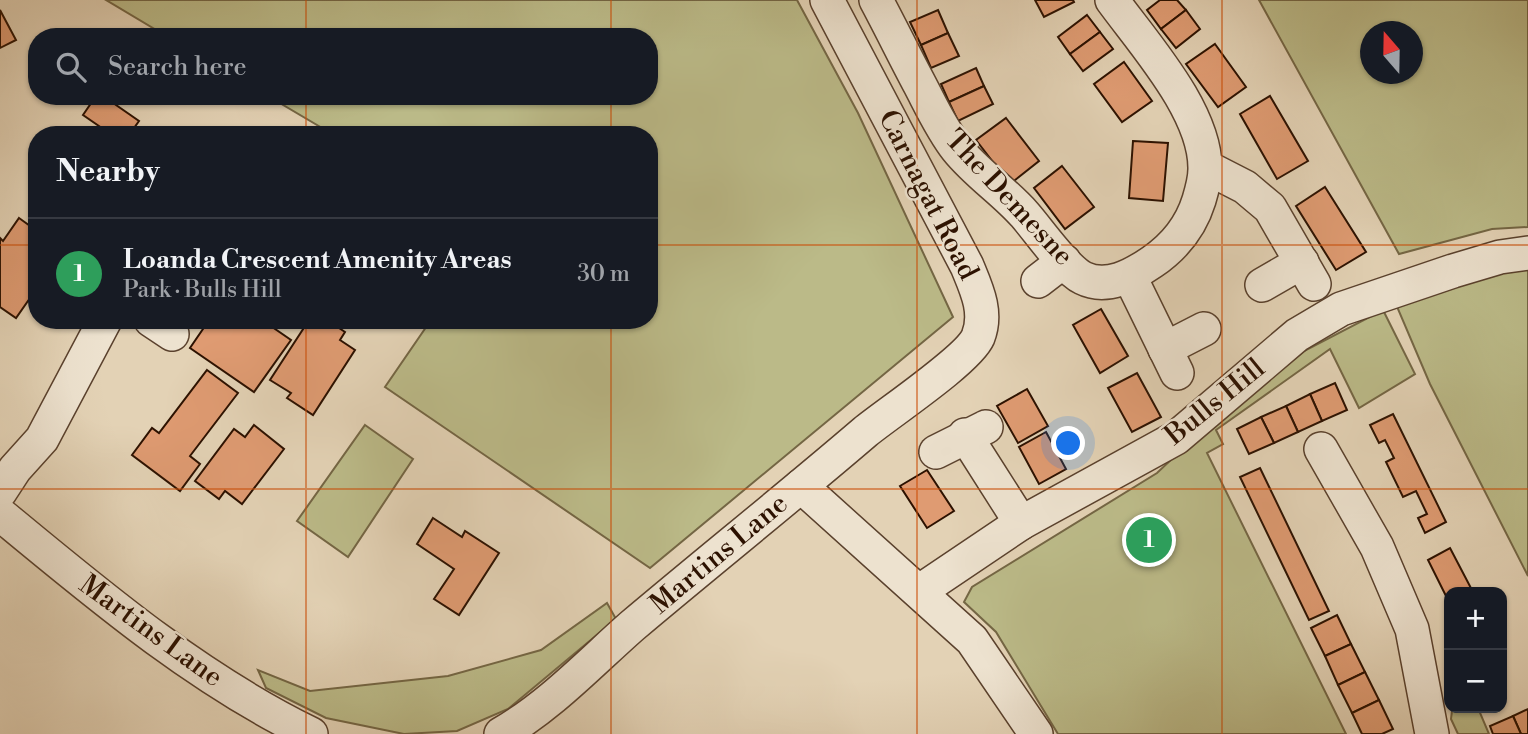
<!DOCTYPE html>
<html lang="en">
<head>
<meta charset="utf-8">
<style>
	:root { --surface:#171b24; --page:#242831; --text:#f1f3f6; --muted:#9ea1a6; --line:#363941; --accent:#c59692 }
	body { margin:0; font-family:"Libre Bodoni",serif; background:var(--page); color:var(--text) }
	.controls { position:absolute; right:21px; bottom:21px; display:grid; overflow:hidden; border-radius:14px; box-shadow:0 2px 5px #0004 }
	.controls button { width:63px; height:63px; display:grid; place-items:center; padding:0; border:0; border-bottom:2px solid var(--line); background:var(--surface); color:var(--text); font:35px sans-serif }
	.compass { position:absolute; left:1360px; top:21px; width:63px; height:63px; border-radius:50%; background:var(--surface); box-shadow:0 2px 5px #0004; rotate:340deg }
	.you { position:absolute; left:1069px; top:444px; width:24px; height:24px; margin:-18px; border:5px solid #fff; border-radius:50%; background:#1a73e8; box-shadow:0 0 0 10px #1a73e833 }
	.badge { display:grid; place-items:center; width:46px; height:46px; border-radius:50%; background:var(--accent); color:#fff; font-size:23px; font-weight:700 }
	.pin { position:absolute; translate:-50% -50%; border:4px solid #fff; box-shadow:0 2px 7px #0006 }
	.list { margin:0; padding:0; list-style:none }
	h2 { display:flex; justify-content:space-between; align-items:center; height:91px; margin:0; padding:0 28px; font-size:30px }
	h2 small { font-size:23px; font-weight:400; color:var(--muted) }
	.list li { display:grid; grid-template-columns:46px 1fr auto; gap:21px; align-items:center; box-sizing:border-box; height:112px; padding:0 28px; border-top:2px solid var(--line) }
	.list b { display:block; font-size:26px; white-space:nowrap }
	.list p { margin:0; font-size:23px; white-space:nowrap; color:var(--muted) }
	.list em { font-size:23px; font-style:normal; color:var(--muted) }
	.icon { flex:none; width:38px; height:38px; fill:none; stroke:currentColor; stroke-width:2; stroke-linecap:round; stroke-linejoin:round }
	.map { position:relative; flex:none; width:1528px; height:734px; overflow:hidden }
	.search { position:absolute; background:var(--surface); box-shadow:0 2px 5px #0004; left:28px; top:28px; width:630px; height:77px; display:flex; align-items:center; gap:18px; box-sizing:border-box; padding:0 24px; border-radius:28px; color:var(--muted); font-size:26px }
	.panel { position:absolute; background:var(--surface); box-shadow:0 2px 5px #0004; left:28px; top:126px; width:630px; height:203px; border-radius:28px }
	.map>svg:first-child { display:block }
	.green { fill:#bbba88; stroke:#746644; stroke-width:2; fill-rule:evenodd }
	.building { fill:#df9b72; stroke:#2c1100; stroke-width:2 }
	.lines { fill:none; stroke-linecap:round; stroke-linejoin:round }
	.minor-casing { stroke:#5a412d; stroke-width:36 }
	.minor { stroke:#ede2cf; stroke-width:33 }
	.grid { fill:none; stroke:#cc4e0a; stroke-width:2; stroke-opacity:0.55 }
	.labels { text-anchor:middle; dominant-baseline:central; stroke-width:5; stroke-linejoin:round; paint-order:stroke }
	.street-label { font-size:28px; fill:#2c1100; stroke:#ede2cf }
</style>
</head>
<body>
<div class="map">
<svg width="1528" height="734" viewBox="0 0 1528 734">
	<rect width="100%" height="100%" fill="#e3d2b5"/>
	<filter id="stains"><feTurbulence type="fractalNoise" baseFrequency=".00286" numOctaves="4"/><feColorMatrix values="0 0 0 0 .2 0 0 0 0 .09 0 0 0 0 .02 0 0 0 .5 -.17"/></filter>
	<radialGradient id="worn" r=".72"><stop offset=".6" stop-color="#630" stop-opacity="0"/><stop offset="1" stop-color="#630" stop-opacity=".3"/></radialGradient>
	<g class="green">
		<path d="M106,0H797L858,113L953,317L650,568L385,387L431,320H649V135H334L268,96H649V37H168Z"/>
		<path d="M1259,0H1528V227L1492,229L1399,254ZM1370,32H1412V74H1370Z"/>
		<path d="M1528,253V576L1430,384L1392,295Z"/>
		<path d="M1383,310L1415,374L1359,408L1330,349L1216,430L1223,444L1207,453L1346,734H1058L996,632L964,602L972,587L1157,473L1190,442L1304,351Z"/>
		<path d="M365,425L413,459L348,557L297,521Z"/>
		<path d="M607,603L616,619L508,709L457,731L404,734L326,718L266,688L258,670L310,691L448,676L541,650Z"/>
		<path d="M1458,708H1478L1489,734H1458L1451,719L1452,711Z"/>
	</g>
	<g class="building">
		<path d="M1035,0H1073L1074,2L1044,17Z"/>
		<path d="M1160,0H1177L1186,10L1161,29L1147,10Z"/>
		<path d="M0,10L16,40L0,48Z"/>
		<path d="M938,10L948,33L921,45L910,22Z"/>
		<path d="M1186,10L1200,29L1176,48L1161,29Z"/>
		<path d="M1087,15L1100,32L1070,54L1058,37Z"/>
		<path d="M1100,32L1113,49L1083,71L1070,54Z"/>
		<path d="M948,33L959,56L931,68L921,45Z"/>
		<path d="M1215,44L1246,87L1218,107L1186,64Z"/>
		<path d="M1124,62L1152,101L1122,122L1094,84Z"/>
		<path d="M976,68L984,86L949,102L941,84Z"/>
		<path d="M984,86L993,104L958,121L949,102Z"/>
		<path d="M96,96H103L139,121L129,135H112L83,115Z"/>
		<path d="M1270,96L1308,161L1277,179L1240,114Z"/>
		<path d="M1006,118L1039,161L1010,184L976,140Z"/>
		<path d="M1133,141L1168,143L1163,201L1129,198Z"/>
		<path d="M1062,166L1094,207L1065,229L1034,188Z"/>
		<path d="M1325,187L1366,252L1336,270L1296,206Z"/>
		<path d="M19,218L37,231V288L16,318L0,307V238L3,241Z"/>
		<path d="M1101,309L1128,356L1100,373L1073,325Z"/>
		<path d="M197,320H262L291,340L254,392L190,348L205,326Z"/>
		<path d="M309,320H327L345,332L340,340L355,350L313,415L287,398L291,393L270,380Z"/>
		<path d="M207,370L238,393L190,456L200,464L180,491L132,455L152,428L159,433Z"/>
		<path d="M1137,373L1161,417L1132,432L1108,388Z"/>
		<path d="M1335,383L1347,410L1322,421L1310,394Z"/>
		<path d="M1027,389L1048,426L1018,443L997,406Z"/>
		<path d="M1310,394L1322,421L1298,432L1286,406Z"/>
		<path d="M1286,406L1298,432L1274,443L1261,417Z"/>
		<path d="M1393,414L1446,522L1425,533L1418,518L1427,514L1416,491L1403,497L1386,462L1394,458L1385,440L1379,443L1370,425Z"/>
		<path d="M1261,417L1274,443L1249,454L1237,429Z"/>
		<path d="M254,425L284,449L242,504L225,491L219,499L195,481L234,429L245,437Z"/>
		<path d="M1046,432L1066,469L1039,484L1019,447Z"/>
		<path d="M1260,468L1329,611L1309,620L1240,477Z"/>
		<path d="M927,470L954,511L927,528L900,486Z"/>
		<path d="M433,518L462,537L465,531L499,553L459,615L434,599L454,569L417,544Z"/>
		<path d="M1450,548L1473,592H1449V602L1428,560Z"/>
		<path d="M1337,615L1351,644L1325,656L1311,628Z"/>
		<path d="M1351,644L1365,672L1338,685L1325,656Z"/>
		<path d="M1365,672L1379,700L1352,713L1338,685Z"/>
		<path d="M1379,700L1393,729L1382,734H1362L1352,713Z"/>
		<path d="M1528,709V734H1521L1513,716Z"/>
		<path d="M1513,716L1521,734H1493L1490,726Z"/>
	</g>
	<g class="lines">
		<g class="minor-casing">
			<g id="minor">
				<path d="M876,0C891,28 905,57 920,85C931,106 942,130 957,149C977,174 1004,191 1025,215C1039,231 1065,269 1083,278C1107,290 1133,275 1152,262C1174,247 1191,226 1199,200C1202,190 1205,180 1205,169C1206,112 1144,44 1112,0"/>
				<path d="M1206,167L1245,187L1270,208L1314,284"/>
				<path d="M1130,277L1177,373"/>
				<path d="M1038,281L1064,261"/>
				<path d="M1262,285L1302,262"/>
				<path d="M151,320L172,334"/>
				<path d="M1165,349L1204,329"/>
				<path d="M965,435L1021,523"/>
				<path d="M1321,449L1377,547L1412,629L1432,734"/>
				<path d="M936,452L986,427"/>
				<path d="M801,486L972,640L1036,734"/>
				<path d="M0,492L15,469L42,439L105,320"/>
				<path d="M0,514C98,595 196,678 311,734"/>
				<path d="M920,591L1021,523L1176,438L1297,335L1341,309L1453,271L1500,257L1528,253"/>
				<path d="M501,734C550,706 590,663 632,626C709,561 788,498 865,432C888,413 968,360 978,337C988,312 976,288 967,266L827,0"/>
			</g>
		</g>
		<use href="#minor" class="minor"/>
	</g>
	<path class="grid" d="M306,0V37M611,0V37M917,0V734M1222,0V734M306,96V135M611,96V135M0,245H37M649,245H1528M306,320V734M611,320V734M0,489H1528"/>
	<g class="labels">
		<g class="street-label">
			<text transform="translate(928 195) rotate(63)">Carnagat Road</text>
			<text transform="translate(1009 198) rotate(47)">The Demesne</text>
			<text transform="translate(1215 402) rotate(-39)">Bulls Hill</text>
			<text transform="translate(719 554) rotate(-40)">Martins Lane</text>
			<text transform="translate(151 631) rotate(36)">Martins Lane</text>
		</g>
	</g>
	<rect width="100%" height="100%" filter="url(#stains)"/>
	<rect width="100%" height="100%" fill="url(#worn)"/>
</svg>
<div class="controls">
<button>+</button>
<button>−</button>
</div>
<svg class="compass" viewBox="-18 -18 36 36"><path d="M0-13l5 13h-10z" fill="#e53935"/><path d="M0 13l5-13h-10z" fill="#9ea1a6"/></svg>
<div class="you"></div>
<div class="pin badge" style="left:1149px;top:540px;background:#2e9e5b">1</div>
<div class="search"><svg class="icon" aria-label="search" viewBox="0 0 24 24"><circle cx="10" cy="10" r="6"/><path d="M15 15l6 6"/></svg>Search here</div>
<section class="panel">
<h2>Nearby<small></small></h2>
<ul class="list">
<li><span class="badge" style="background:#2e9e5b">1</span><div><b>Loanda Crescent Amenity Areas</b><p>Park · Bulls Hill</p></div><em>30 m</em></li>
</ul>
</section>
</div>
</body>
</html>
